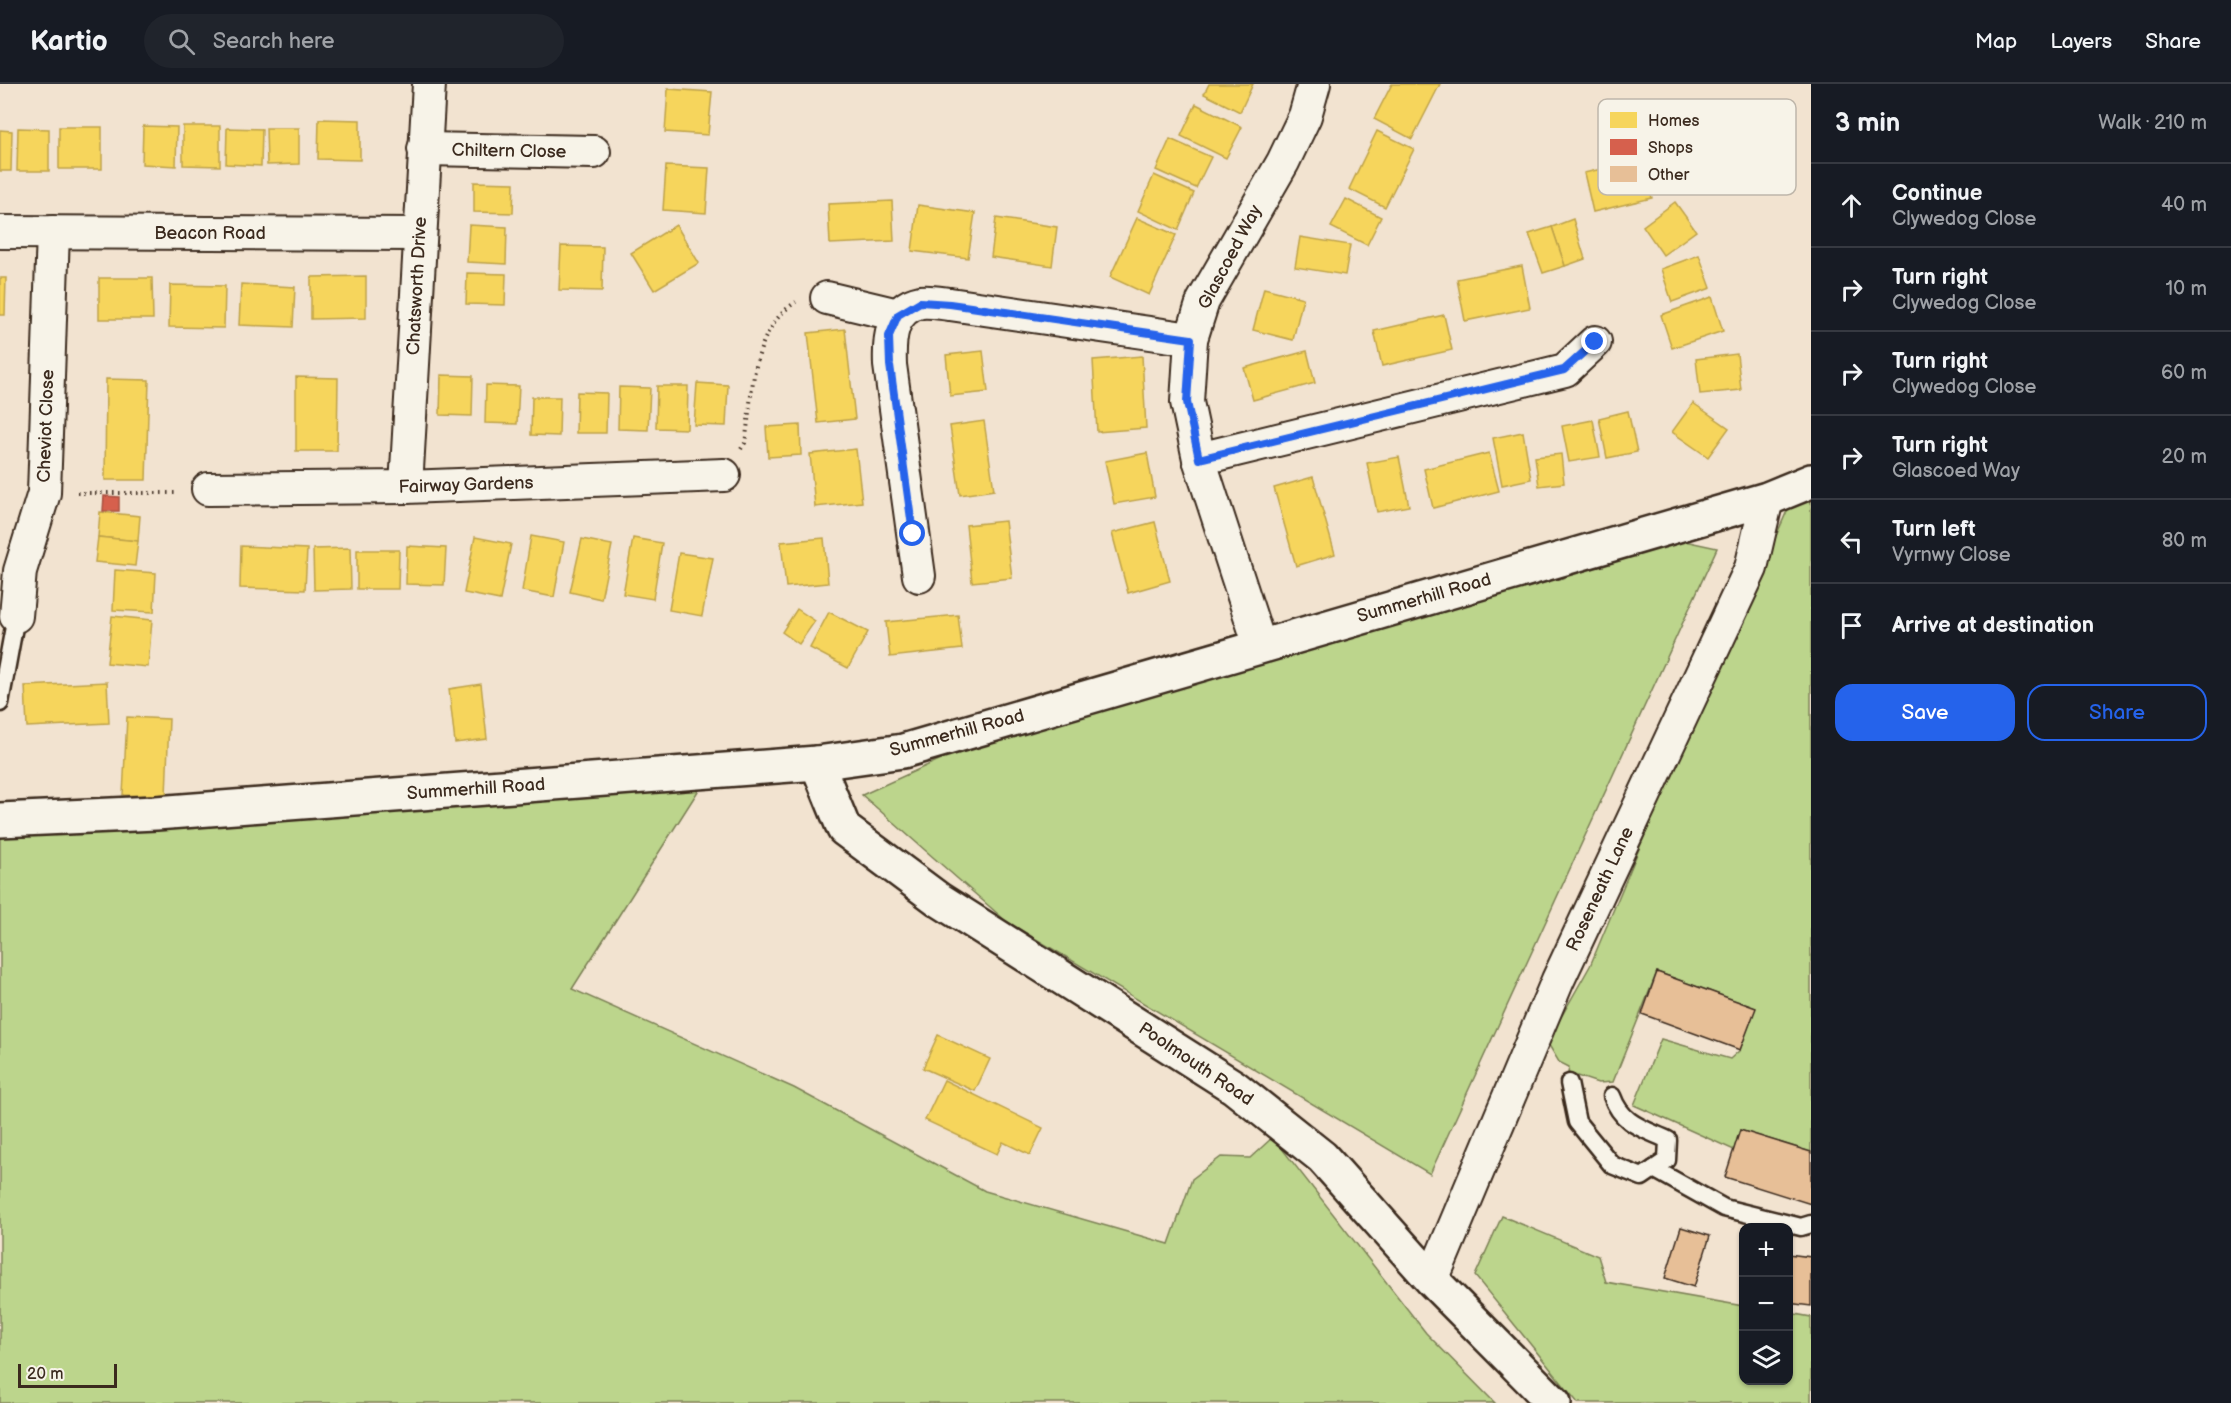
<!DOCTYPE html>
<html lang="en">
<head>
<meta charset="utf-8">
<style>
	:root { --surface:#171b24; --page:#20242c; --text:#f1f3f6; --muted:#9ea1a6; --line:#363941; --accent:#2563eb }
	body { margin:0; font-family:"Balsamiq Sans",sans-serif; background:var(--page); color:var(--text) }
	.controls { position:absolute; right:18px; bottom:18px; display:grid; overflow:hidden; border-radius:12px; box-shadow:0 2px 4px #0004 }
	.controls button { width:54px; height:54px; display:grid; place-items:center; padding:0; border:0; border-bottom:2px solid var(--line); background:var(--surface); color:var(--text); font:30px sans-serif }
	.scale { position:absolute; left:18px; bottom:15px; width:99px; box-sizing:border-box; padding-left:6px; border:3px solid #3b2a1e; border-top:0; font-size:16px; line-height:21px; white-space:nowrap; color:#3b2a1e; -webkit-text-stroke:4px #f7f3e8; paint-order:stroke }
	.stop { position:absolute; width:18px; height:18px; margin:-14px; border:4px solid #2563eb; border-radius:50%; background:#fff }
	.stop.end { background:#2563eb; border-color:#fff; box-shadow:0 2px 6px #0008 }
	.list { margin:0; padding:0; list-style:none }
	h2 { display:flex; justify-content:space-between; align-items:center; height:78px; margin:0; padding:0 24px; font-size:26px }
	h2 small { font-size:20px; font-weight:400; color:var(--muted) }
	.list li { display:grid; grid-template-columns:39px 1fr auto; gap:18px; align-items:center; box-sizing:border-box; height:84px; padding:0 24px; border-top:2px solid var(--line) }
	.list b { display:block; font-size:22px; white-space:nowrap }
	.list p { margin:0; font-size:20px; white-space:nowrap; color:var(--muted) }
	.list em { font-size:20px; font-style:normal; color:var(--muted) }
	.actions { display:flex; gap:12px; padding:18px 24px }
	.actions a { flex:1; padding:14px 0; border:2px solid var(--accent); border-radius:18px; text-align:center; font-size:21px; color:var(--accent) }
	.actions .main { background:var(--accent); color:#fff }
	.icon { flex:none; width:33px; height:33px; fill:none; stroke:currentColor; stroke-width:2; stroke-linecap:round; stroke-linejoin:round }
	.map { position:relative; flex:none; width:1811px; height:1319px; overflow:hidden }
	header { display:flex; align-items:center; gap:36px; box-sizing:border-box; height:84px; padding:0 30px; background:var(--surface); border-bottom:2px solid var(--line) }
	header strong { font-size:28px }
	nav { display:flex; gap:33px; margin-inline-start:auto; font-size:21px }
	.search { width:420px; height:54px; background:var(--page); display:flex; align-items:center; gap:15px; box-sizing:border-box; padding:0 21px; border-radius:33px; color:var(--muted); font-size:22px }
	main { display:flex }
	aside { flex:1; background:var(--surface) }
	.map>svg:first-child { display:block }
	.green { fill:#bcd58c; stroke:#7c8055; stroke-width:1.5 }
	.homes { fill:#f6d55c; stroke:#bea249; stroke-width:1.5 }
	.shops { fill:#d6604d; stroke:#a8503f; stroke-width:1.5 }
	.building { fill:#e7bf97; stroke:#3b2a1e; stroke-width:1.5 }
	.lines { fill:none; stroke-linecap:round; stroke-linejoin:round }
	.lane-casing { stroke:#3b2a1e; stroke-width:21 }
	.street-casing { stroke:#3b2a1e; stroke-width:36 }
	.secondary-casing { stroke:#3b2a1e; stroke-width:38 }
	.path { stroke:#3b2a1e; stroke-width:4; stroke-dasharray:1.5 4.5; stroke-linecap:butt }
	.lane { stroke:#f7f3e8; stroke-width:16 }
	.street { stroke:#f7f3e8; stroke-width:32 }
	.secondary { stroke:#f7f3e8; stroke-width:33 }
	.route { stroke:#2563eb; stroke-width:8 }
	.labels { text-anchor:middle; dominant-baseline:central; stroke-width:6; stroke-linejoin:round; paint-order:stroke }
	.street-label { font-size:18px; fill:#3b2a1e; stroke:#f7f3e8 }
	.key { fill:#f7f3e8; stroke:#bfb7ab; stroke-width:1.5 }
	.key-label { font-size:16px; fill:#3b2a1e }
</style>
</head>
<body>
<header>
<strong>Kartio</strong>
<div class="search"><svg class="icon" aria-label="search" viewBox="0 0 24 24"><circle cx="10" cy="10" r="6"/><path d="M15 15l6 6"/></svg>Search here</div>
<nav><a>Map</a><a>Layers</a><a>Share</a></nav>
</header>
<main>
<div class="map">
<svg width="1811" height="1319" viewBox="0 0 1811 1319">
	<rect width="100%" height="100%" fill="#f2e3d0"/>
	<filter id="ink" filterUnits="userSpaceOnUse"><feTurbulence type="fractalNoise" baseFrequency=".0167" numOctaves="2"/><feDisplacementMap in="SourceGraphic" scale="12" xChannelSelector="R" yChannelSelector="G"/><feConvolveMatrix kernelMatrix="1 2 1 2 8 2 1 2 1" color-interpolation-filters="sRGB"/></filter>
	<g filter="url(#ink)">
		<g class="green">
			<path d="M1811,407V1068L1740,1046L1734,1066L1634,1021L1661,955L1730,975L1740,966L1755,924L1657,888L1613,998L1598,999L1568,989L1569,983L1559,978L1547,958L1590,882L1657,722L1787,427L1801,410Z"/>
			<path d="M1666,453L1717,464L1430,1090L1006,837L862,711L950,671Z"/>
			<path d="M705,696L572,905L794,1004L985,1107L1169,1160L1192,1095L1221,1073L1250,1074L1273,1053L1426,1249L1495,1319H0V748Z"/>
			<path d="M1502,1132L1598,1172L1606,1198L1743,1222L1744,1296H1788L1789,1229L1811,1233V1319H1578L1475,1192Z"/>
		</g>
		<g class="homes">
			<path d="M1209,0H1253L1240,28L1204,10Z"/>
			<path d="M1392,0H1440L1412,55L1374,35Z"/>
			<path d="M668,5L712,8L708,51L665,48Z"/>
			<path d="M1196,20L1242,43L1226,74L1181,52Z"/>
			<path d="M319,35L360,36V76L318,75Z"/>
			<path d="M143,42L177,43L176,82L142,80Z"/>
			<path d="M183,42H220V82L183,81Z"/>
			<rect x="59" y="43" width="43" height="42"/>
			<path d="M18,44L49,45V87H17Z"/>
			<path d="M227,44L262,45L261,82L226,80Z"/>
			<path d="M266,44H299V80L267,81Z"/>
			<path d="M0,46L12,47L11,87H0Z"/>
			<path d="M1377,47L1414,65L1385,123L1349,105Z"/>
			<path d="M1170,55L1211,73L1196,104L1156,86Z"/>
			<path d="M1644,75L1652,114L1593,128L1584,89Z"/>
			<path d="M666,82L709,84L706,129L663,126Z"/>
			<path d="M1154,91L1194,109L1178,146L1138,127Z"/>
			<path d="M474,98L514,99L513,129L474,128Z"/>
			<path d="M1346,115L1381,133L1367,161L1331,143Z"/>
			<path d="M892,117L894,157L830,160L828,120Z"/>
			<path d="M1675,118L1696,147L1663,171L1643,142Z"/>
			<path d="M918,121L975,129L968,174L912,167Z"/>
			<path d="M996,134L1057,143L1052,182L991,173Z"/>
			<path d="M1137,134L1176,151L1149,211L1110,193Z"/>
			<path d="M1573,135L1585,175L1565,182L1552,143Z"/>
			<path d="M469,141L507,143L506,180L467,178Z"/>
			<path d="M676,141L699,179L654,206L631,169Z"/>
			<path d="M1552,143L1565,182L1543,189L1529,150Z"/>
			<path d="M1300,153L1350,161L1345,191L1295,183Z"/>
			<path d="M561,162L603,163L602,207L559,206Z"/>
			<path d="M1699,171L1711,204L1672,218L1661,185Z"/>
			<path d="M1522,182L1530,224L1465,237L1457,195Z"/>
			<path d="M467,189L506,190L505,221L466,220Z"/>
			<path d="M366,192V234L311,235V193Z"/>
			<path d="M0,194H6L5,231H0Z"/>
			<path d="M99,194H152L153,235H99Z"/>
			<path d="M241,200L295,203L293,243L239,241Z"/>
			<path d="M170,201L225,202L224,244L169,243Z"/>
			<path d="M1264,204L1303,214L1293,256L1253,246Z"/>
			<path d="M1712,213L1723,247L1672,264L1661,231Z"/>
			<path d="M1444,231L1452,266L1382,282L1374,247Z"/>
			<path d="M845,245L855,335L818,339L808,249Z"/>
			<path d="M983,267L988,308L950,312L946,271Z"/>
			<path d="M1307,267L1315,299L1253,316L1244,284Z"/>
			<path d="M1737,270L1741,306L1700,310L1696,275Z"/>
			<path d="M1142,272L1146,344L1097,348L1093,276Z"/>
			<path d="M441,291L473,292L472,332L440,331Z"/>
			<path d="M296,293L338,294L337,367H296Z"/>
			<path d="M106,295L149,296L146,396H105Z"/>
			<path d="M697,299L728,301L726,342L694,341Z"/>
			<path d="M486,301L519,302L517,340L485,339Z"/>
			<path d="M657,302H688L687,345L656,344Z"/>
			<path d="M619,303L650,304L648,346L618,345Z"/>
			<path d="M577,308L607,309L606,349H576Z"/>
			<path d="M532,313H560L559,352L531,351Z"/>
			<path d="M1693,319L1729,344L1708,373L1672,348Z"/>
			<path d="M1628,327L1637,368L1607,374L1599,334Z"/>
			<path d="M1593,336L1600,373L1569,378L1562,342Z"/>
			<path d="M984,337L994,406L960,411L950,342Z"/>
			<path d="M800,341L801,371L768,373L766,343Z"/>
			<path d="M1523,348L1531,395L1502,401L1493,354Z"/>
			<path d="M856,365L862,418L815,423L810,370Z"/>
			<path d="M1147,369L1155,413L1114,420L1105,377Z"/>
			<path d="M1489,369L1499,407L1433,424L1424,385Z"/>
			<path d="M1561,370L1564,399L1539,402L1535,373Z"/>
			<path d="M1399,373L1409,422L1377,428L1367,379Z"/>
			<path d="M1313,393L1335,470L1296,482L1274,404Z"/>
			<path d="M100,428L140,432L138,457L98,453Z"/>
			<path d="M1005,437L1012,494L972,498L966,441Z"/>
			<path d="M1155,438L1170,497L1128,509L1112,449Z"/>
			<path d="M531,452L564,458L554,513L522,507Z"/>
			<path d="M98,453L138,457L135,482L95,478Z"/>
			<path d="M475,453L511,460L500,516L464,509Z"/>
			<path d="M633,454L662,459L653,515L623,510Z"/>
			<path d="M824,454L828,499L786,503L781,458Z"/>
			<path d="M582,455L612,461L601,515L570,508Z"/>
			<path d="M241,462L307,465L305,506L240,504Z"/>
			<path d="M407,462L446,464L444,501L406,500Z"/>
			<path d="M350,464L351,505L314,506L313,465Z"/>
			<path d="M357,466H399L398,505H357Z"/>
			<path d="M679,469L713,474L702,532L669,526Z"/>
			<path d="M115,486L156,489L154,528L113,526Z"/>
			<path d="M797,525L815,537L799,560L782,548Z"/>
			<path d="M829,528L868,548L848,584L810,564Z"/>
			<path d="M958,531L962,565L890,573L886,538Z"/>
			<path d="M112,532L152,536L148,583L107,579Z"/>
			<path d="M107,598L109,639L27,643L25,602Z"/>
			<path d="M481,600L487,655L455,659L449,605Z"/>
			<path d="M127,633L169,635L166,712L123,711Z"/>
			<path d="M938,951L990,975L975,1007L923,984Z"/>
			<path d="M944,996L1043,1044L1030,1071L1003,1058L997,1070L925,1036Z"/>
		</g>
		<path class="shops" d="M104,412L119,413V427H103Z"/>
		<g class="building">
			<path d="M1657,888L1756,924L1740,966L1642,930Z"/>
			<path d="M1740,1046L1811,1068V1120L1725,1093Z"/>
			<path d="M1681,1143L1710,1152L1694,1203L1665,1194Z"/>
			<path d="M1788,1170L1811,1173V1222L1788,1219Z"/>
		</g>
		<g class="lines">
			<g class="lane-casing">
				<g id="lane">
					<path d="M0,619L16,532"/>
					<path d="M1569,999L1577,1038L1612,1081L1642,1093L1667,1076L1668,1056C1642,1044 1622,1040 1612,1012"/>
					<path d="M1654,1085L1724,1124L1801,1143L1811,1140"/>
				</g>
			</g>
			<g class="street-casing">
				<g id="street">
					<path d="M424,65L594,68"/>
					<path d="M0,148L420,150"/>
					<path d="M827,214L898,231"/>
					<path d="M1199,375L1565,286L1595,258"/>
					<path d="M406,403L429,0"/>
					<path d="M208,405L406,403L724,391"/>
					<path d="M919,492L890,281C889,256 890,224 921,218C930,217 941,219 950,220L1191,255"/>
					<path d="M16,532L20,487L44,409L53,148"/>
					<path d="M1260,562L1199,375L1187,318L1191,255L1203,217L1283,78L1305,32L1314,0"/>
					<path d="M1432,1196L1558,896L1751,484L1767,415"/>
				</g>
			</g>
			<g class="secondary-casing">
				<g id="secondary">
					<path d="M817,679L844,745L938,815L1234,1003L1322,1073L1432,1196L1554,1319"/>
					<path d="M0,736L156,729L817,679L903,667L1767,415L1811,397"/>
				</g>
			</g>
			<g class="path">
				<path d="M741,365L745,359C753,310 750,247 796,218"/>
				<path d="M77,409H177"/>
			</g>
			<use href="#lane" class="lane"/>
			<use href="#street" class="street"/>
			<use href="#secondary" class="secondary"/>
		</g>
	</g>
	<g class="lines" filter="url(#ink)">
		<path class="route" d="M913,450L890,281L889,252L898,231L920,218L950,220L1191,255L1187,318L1199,375L1564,286L1595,258"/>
	</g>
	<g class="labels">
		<g class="street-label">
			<text transform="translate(509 67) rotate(1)">Chiltern Close</text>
			<text x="210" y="149">Beacon Road</text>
			<text transform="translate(1230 173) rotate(-62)">Glascoed Way</text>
			<text transform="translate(417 202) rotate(-87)">Chatsworth Drive</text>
			<text transform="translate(46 342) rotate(-88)">Cheviot Close</text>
			<text transform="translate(466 401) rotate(-2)">Fairway Gardens</text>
			<text transform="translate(1424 514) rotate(-16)">Summerhill Road</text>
			<text transform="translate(957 649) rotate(-15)">Summerhill Road</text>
			<text transform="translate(476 705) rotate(-4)">Summerhill Road</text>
			<text transform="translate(1600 805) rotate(-65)">Roseneath Lane</text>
			<text transform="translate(1196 980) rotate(34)">Poolmouth Road</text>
		</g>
	</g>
	<rect x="1598" y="15" width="198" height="96" rx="9" class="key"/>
	<rect x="1610" y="28" width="27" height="16" fill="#f6d55c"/>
	<rect x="1610" y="55" width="27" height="16" fill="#d6604d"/>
	<rect x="1610" y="82" width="27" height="16" fill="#e7bf97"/>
	<g class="key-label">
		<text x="1648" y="42">Homes</text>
		<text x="1648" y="69">Shops</text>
		<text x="1648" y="96">Other</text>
	</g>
</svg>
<div class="controls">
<button>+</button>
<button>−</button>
<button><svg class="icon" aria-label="layers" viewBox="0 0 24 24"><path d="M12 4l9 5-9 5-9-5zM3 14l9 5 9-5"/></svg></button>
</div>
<div class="scale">20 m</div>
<div class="stop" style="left:913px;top:450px"></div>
<div class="stop end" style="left:1595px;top:258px"></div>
</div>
<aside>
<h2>3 min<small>Walk · 210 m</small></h2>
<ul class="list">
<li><svg class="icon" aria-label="ahead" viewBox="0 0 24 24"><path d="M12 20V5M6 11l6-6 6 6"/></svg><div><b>Continue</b><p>Clywedog Close</p></div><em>40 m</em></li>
<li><svg class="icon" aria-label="right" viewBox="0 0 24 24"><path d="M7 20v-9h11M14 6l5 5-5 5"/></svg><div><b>Turn right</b><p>Clywedog Close</p></div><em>10 m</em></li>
<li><svg class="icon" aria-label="right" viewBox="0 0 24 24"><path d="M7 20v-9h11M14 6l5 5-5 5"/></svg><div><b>Turn right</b><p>Clywedog Close</p></div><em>60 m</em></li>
<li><svg class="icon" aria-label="right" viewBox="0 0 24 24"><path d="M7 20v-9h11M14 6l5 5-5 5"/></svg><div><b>Turn right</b><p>Glascoed Way</p></div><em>20 m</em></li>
<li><svg class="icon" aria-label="left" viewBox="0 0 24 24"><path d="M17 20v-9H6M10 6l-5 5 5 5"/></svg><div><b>Turn left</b><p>Vyrnwy Close</p></div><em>80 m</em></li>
<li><svg class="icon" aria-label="arrive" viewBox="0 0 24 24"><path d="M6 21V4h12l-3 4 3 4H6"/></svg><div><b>Arrive at destination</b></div></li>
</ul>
<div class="actions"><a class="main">Save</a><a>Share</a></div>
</aside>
</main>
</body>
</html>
